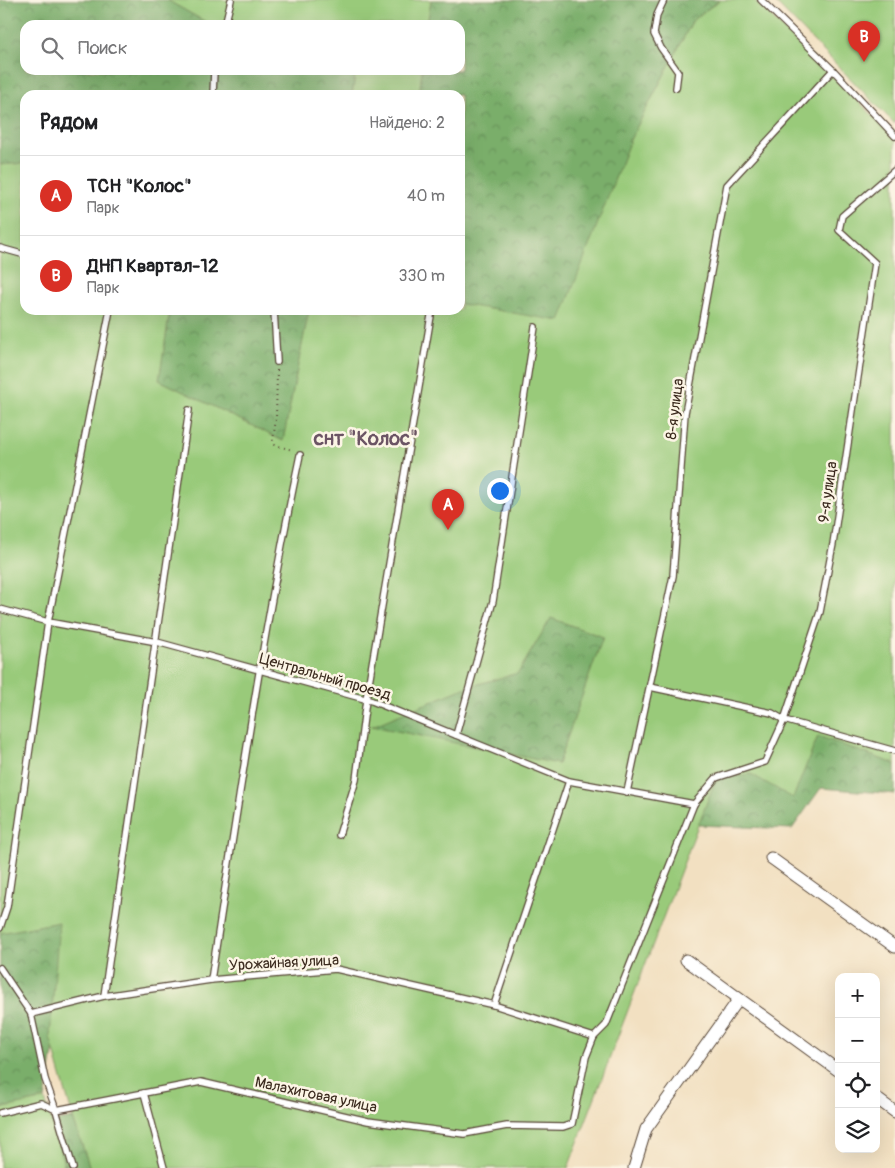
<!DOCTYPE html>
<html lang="ru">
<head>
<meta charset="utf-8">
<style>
	:root { --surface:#fff; --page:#f6f6f6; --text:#202124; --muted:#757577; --line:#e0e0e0; --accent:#d93025 }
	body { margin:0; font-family:Pangolin,sans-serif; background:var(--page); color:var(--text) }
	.controls { position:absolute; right:15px; bottom:15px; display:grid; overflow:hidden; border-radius:10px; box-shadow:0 5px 20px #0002 }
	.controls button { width:45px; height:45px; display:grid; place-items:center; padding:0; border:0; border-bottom:1px solid var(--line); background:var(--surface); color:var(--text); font:25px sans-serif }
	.you { position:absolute; left:499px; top:490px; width:18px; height:18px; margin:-12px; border:4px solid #fff; border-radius:50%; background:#1a73e8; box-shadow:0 0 0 8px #1a73e833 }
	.badge { display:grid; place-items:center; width:32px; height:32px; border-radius:50%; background:var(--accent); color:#fff; font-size:16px; font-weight:700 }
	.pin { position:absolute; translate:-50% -41px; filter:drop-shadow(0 1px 2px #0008) }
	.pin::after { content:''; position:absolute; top:26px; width:18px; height:15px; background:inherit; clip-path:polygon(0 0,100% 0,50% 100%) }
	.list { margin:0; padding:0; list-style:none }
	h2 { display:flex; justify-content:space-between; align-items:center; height:65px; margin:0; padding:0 20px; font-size:21px }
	h2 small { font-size:16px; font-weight:400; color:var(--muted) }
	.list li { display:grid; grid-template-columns:32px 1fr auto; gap:15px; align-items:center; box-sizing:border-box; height:80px; padding:0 20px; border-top:1px solid var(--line) }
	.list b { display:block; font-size:19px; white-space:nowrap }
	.list p { margin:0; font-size:16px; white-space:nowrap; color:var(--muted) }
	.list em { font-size:16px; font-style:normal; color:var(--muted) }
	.icon { flex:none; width:28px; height:28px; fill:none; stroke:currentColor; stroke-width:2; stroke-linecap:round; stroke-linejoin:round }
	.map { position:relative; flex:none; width:895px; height:1168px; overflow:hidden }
	.search { position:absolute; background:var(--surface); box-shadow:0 5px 20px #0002; left:20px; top:20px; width:445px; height:55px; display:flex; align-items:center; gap:12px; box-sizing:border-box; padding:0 18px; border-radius:15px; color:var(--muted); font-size:19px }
	.panel { position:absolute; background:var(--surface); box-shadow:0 5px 20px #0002; left:20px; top:90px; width:445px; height:225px; border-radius:15px }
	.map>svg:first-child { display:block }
	.forest { fill:url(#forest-crowns); stroke:#5a6c44 }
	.green { fill:#99ca7a; stroke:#6a7a4c; fill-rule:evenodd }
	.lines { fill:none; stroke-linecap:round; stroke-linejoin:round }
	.lane-casing { stroke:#564536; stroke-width:8 }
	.street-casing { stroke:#564536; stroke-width:13 }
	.path { stroke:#564536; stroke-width:2; stroke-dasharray:1 4; stroke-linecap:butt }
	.lane { stroke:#fff; stroke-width:5.5 }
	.street { stroke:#fff; stroke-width:11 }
	.labels { text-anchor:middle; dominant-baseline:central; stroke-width:5; stroke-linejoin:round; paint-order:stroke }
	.street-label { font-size:15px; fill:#3b2a1e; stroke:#fcf5e5 }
	.district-label { font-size:20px; font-weight:bold; fill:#6b5464; stroke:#fcf5e5 }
</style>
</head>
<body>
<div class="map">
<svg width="895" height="1168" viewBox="0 0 895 1168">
	<defs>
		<pattern id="forest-crowns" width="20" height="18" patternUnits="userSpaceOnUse" patternTransform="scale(1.25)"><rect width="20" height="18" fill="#7aae6a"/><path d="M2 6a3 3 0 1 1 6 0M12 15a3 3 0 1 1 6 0" fill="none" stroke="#658e57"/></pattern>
	</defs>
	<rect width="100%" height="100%" fill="#fcf5e5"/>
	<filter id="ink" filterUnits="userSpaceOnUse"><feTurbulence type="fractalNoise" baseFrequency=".02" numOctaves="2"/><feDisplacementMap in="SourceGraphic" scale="10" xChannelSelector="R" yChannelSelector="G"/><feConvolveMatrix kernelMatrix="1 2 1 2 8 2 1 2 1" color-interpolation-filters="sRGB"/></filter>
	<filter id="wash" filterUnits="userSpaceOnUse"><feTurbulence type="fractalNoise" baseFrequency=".0096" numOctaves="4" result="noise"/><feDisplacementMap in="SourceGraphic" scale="20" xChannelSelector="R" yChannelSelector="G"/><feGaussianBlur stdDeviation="1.12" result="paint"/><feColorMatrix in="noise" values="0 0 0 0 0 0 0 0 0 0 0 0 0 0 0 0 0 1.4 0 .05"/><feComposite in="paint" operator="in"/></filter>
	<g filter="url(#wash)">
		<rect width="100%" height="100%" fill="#f2e0c1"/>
		<g class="forest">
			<path d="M0,0H167L211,25H25V70H356L352,95H25V163L0,165Z"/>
			<path d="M431,0H720L693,20L630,140L560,322L460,304V95H419L422,70H460V25H427Z"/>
			<path d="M170,310H309L283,441L159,380Z"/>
			<path d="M551,618L603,637L558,764L371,726L464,688L518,673Z"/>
			<path d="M818,736L895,764V794L821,788L792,829L698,825L716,778L751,774L793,797Z"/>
			<path d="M60,922L50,1037L54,1047L45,1099L0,1109V933Z"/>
			<path d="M73,1118L90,1168H65L52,1122Z"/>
		</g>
		<g class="green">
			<path d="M167,0H431L427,25H211Z"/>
			<path d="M720,0H754L895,137V764L818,736L793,798L751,774L716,778L568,1168H90L73,1118L50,1037L59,922L0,933V165L25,163V310H170L159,380L283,441L309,310H460V304L560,321L630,140L693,20ZM551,618L603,637L558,764L372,726L464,688L518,673Z"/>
			<path d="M773,0H895V124Z"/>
			<path d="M356,70H422L419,95H352Z"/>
			<path d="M45,1099L65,1168H0V1109Z"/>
		</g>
	</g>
	<g filter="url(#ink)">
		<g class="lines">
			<g class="lane-casing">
				<g id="lane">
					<path d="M664,0L657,15L654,34L661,48L678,72L676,88"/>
					<path d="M761,0L833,70L895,136"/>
					<path d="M225,25L231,0"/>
					<path d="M213,95L214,70"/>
					<path d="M0,248L25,255"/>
					<path d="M274,310L277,362"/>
					<path d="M0,609L48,622L157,642L372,701L569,781L694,804"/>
					<path d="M650,687L772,713L784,720L895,751"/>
					<path d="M456,735L493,601L535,327"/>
					<path d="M627,792L673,576L685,413L727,185L833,70"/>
					<path d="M339,835L356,780L366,700L432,310"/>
					<path d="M0,928L7,907L48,622L110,310"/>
					<path d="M0,968L31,1014L45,1079L56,1110L73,1168"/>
					<path d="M211,980C238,805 263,629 300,455"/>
					<path d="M104,996L189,410"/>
					<path d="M494,1005L569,781"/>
					<path d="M31,1014L104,996L211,980L336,969L494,1005L594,1037"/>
					<path d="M144,1093L164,1168"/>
					<path d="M0,1113L41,1103L56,1110L201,1082L368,1121L464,1134L507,1126L563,1127L572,1124L586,1057L594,1037L606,1025L694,804L716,778L765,762L784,720L820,612L833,544L875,263L839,230L842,216L895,170"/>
				</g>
			</g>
			<g class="street-casing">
				<g id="street">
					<path d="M771,858L895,947"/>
					<path d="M686,960L839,1071"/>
					<path d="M876,1098L895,1112"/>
					<path d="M634,1168L646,1129L739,999"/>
				</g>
			</g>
			<path class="path" d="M277,370L276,419L273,440L275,445L292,450"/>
			<use href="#lane" class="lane"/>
			<use href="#street" class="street"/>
		</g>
	</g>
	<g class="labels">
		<g class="street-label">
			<text transform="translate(675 409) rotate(-83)">8-я улица</text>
			<text transform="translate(828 492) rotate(-82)">9-я улица</text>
			<text transform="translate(325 677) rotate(16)">Центральный проезд</text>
			<text transform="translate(284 963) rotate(-3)">Урожайная улица</text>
			<text transform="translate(316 1095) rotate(12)">Малахитовая улица</text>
		</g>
		<g class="district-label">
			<text x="366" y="438">снт "Колос"</text>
		</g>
	</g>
</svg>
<div class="controls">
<button>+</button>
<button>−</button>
<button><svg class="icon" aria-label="locate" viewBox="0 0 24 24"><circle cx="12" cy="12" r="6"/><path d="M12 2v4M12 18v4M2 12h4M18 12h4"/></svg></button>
<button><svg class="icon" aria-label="layers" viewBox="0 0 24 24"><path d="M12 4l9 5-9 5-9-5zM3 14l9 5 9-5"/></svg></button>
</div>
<div class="you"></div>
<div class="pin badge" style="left:448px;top:530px">A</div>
<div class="pin badge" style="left:864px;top:62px">B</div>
<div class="search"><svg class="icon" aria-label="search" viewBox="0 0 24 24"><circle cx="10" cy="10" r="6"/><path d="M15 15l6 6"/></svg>Поиск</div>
<section class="panel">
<h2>Рядом<small>Найдено: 2</small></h2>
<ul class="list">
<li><span class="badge">A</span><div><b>ТСН &quot;Колос&quot;</b><p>Парк</p></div><em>40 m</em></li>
<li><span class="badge">B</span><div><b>ДНП Квартал-12</b><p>Парк</p></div><em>330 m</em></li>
</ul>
</section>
</div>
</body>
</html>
